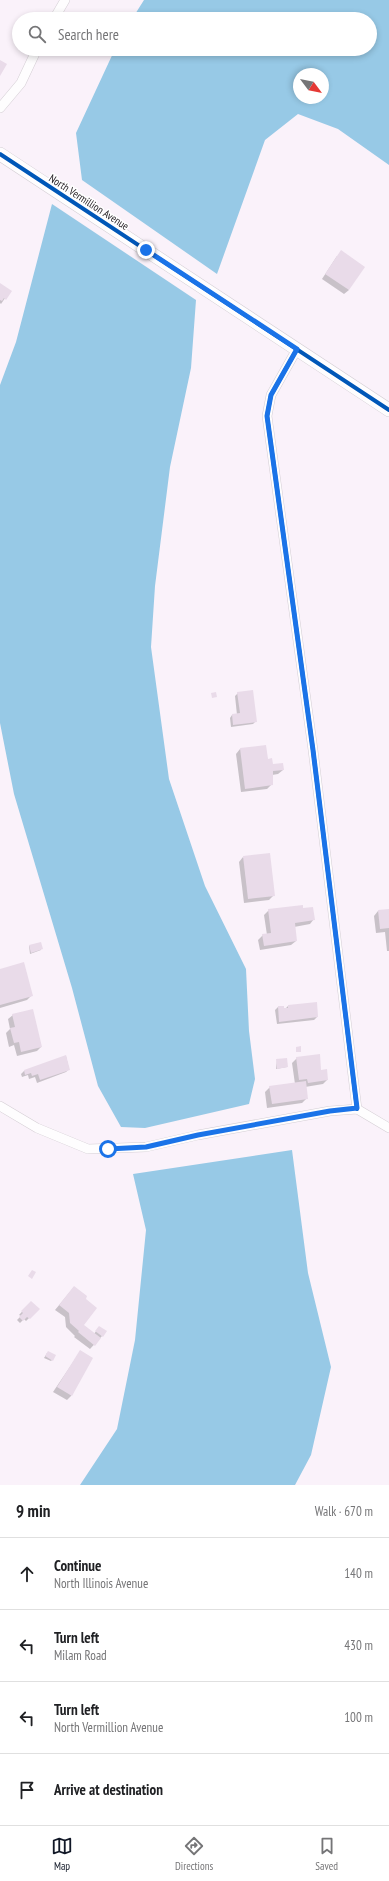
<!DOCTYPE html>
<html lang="en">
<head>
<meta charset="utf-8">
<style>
	:root { --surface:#fff; --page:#f2f2f2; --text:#202124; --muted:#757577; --line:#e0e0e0; --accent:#111827 }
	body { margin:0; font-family:"PT Sans Narrow",sans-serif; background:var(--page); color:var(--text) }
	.compass { position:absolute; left:293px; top:68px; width:36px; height:36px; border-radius:50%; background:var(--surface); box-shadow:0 2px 6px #0003; rotate:122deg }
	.stop { position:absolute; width:12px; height:12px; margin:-9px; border:3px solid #1a73e8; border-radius:50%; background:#fff }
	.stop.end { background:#1a73e8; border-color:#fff; box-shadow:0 1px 4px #0008 }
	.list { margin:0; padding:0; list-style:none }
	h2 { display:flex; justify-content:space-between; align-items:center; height:52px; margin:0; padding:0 16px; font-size:17px }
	h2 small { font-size:13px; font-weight:400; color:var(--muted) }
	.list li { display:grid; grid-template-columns:26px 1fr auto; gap:12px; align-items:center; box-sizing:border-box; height:72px; padding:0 16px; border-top:1px solid var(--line) }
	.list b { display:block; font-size:15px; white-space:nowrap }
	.list p { margin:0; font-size:13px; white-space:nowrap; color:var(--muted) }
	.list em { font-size:13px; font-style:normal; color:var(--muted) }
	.icon { flex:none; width:22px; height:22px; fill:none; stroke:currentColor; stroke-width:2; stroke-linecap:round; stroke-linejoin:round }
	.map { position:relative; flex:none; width:389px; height:1485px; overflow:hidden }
	.search { position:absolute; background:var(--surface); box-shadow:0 2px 6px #0003; left:12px; right:12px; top:12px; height:44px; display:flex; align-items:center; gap:10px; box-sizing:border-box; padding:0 14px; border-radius:22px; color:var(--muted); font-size:15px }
	.sheet { height:340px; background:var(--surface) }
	nav { display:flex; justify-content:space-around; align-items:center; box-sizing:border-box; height:56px; border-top:1px solid var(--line); background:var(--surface); font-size:11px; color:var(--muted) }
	nav a { display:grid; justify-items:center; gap:2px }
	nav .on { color:var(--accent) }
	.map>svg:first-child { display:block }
	.water { fill:#97c9e6; fill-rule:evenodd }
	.shadow { fill:#0003 }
	.building { fill:#e9dbe9 }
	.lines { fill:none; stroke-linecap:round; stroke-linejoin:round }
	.street-casing { stroke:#d4ced4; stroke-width:10 }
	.secondary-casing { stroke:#d4ced4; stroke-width:14 }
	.street { stroke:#fefdfe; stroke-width:9 }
	.secondary { stroke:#fefdfe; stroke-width:13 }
	.cycleway-casing { stroke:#fff; stroke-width:6 }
	.cycleway { stroke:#0057b8; stroke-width:4 }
	.route { stroke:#1a73e8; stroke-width:5 }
	.labels { text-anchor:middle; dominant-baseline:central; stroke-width:3; stroke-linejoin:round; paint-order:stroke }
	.street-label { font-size:11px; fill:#2a252a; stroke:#fff }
</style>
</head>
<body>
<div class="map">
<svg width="389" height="1485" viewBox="0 0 389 1485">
	<rect width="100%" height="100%" fill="#faf2fa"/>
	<g class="water">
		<path d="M144,0H389V165L338,129L298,114L265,140L217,274L82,180L76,133L115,49H370V19H132ZM299,74H323V98H299Z"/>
		<path d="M52,204L196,300L191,368L170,467L155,586L151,647L169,779L205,886L246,969L249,1031L255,1079L249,1104L145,1128L121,1127L98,1086L72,988L14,794L0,723V385L16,342Z"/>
		<path d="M292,1150L308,1273L331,1367L311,1455L295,1485H80L117,1429L135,1340L146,1230L133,1174Z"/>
	</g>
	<g class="shadow">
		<path d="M337,256L349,290L344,294L322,279Z"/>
		<path d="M0,285L10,291L1,304L0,303Z"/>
		<path d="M238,693L256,721L253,724L231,727L230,718L232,715H237L235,696Z"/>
		<path d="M240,749L267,760L272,765L283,770L278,774L272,775V784L267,789L241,792L236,754Z"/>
		<path d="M243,857L274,895L269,900L244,903L239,862Z"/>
		<path d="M302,909L314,919L310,924L294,927L296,941L291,945L260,950L258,940L263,935H267L264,915L269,910Z"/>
		<path d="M389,910V951H387L385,932L376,933L374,916L378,911Z"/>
		<path d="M40,943L41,950L30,954L29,946Z"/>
		<path d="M0,970L32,995L27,1000L0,1008Z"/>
		<path d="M288,1006L317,1017L314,1020L277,1024L275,1010L278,1007L285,1009Z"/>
		<path d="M13,1015L41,1047L37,1051L17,1056L14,1045L9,1047L6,1033L10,1029L8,1019Z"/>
		<path d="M66,1056L69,1069L66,1072L37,1083L35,1077L29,1079L28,1075L22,1077L21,1074L24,1071Z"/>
		<path d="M297,1058L320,1071L327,1080L323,1084L305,1087L307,1098L302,1103L267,1108L265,1092L270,1087L295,1084L292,1063Z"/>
		<path d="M277,1060L287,1067L276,1069Z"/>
		<path d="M74,1287L84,1299L83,1325L94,1334L99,1327L102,1336L90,1349L74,1337L75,1336L66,1327L65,1317L55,1310Z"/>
		<path d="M31,1302L38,1309L26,1321L24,1319L20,1323L17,1320L21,1316L19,1315Z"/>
		<path d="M80,1352L71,1396L67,1400L53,1392Z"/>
		<path d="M47,1353L52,1360L51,1361L44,1358Z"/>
	</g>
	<g class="building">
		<path d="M0,60L7,64L0,76Z"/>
		<path d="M341,250L365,267L349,290L325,274Z"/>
		<path d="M0,283L12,291L6,300L4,298L2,301L0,300Z"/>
		<path d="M253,690L257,722L233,725L232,714L240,713L237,692Z"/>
		<path d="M216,692L217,697L212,698L211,693Z"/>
		<path d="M266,745L268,759L272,758L273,764L283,763L284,770L273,771V785L245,789L240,748Z"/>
		<path d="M270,853L275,896L248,899L243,856Z"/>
		<path d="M303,905V908L313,907L315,920L295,923L297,941L264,946L262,934L271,933L268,909Z"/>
		<path d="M389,909V928L380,929L378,910Z"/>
		<path d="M41,942L43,949L31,953L29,945Z"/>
		<path d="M24,962L33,996L0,1005V969Z"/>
		<path d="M317,1002L318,1017L279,1022L278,1006H284V1008H288V1005Z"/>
		<path d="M33,1009L42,1047L21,1052L19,1042L14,1043L10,1028L15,1027L12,1014Z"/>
		<path d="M301,1046V1052H296V1047Z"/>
		<path d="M320,1054L321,1070L327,1069L328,1080L308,1083L307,1079L299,1080L296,1057Z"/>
		<path d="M66,1055L70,1070L40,1080L38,1074L32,1076L31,1073L25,1075L24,1070Z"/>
		<path d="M287,1058L288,1067L277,1069L276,1059Z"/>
		<path d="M306,1081L308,1099L272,1104L269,1086Z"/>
		<path d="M32,1270L36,1272L32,1279L28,1276Z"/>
		<path d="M74,1286L87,1296L86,1299L97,1308L84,1325L101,1338L95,1346L78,1332L79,1331L70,1323L69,1313L59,1305Z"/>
		<path d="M31,1301L40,1309L30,1319L27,1317L23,1321L19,1317L23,1313L21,1311Z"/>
		<path d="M99,1326L107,1331L103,1337L95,1331Z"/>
		<path d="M80,1350L93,1358L72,1396L57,1387Z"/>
		<path d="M48,1351L56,1355L53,1361L45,1356Z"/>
	</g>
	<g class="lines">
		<g class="street-casing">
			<g id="street">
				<path d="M54,19L65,0"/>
				<path d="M0,108L21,83L37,49"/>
				<path d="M297,349L271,395L267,416L313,750L357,1109"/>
				<path d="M0,1106L37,1128L88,1149L146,1147L198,1135L330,1111L357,1109L389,1128"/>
			</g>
		</g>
		<g class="secondary-casing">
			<path id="secondary" d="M0,154L389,410"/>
		</g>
		<use href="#street" class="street"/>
		<use href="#secondary" class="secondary"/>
		<g class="cycleway-casing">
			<g id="cycleway">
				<path d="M0,154L389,410"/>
				<path d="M297,349L271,395L267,416L313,750L357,1109"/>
			</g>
		</g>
		<use href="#cycleway" class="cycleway"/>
	</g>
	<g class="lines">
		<path class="route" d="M108,1149L146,1147L198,1135L330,1111L357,1108L313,750L267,416L271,395L297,349L146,250"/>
	</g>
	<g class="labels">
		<g class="street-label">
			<text transform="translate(89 202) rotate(33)">North Vermillion Avenue</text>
		</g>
	</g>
</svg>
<svg class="compass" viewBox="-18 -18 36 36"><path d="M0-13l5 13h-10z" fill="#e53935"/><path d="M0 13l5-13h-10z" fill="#757577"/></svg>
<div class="stop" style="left:108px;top:1149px"></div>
<div class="stop end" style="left:146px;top:250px"></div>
<div class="search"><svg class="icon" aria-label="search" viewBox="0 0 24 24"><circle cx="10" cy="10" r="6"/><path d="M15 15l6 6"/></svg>Search here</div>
</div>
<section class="sheet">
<h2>9 min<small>Walk · 670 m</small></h2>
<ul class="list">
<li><svg class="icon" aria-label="ahead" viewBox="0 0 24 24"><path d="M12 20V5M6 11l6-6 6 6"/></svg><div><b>Continue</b><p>North Illinois Avenue</p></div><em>140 m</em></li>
<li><svg class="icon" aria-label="left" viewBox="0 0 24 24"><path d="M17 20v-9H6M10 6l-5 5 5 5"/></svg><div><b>Turn left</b><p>Milam Road</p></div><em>430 m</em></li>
<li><svg class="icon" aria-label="left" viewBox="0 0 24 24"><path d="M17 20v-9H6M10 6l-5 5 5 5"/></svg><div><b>Turn left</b><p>North Vermillion Avenue</p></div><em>100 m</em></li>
<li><svg class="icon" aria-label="arrive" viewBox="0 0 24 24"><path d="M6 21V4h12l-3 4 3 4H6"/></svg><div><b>Arrive at destination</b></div></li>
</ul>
</section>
<nav>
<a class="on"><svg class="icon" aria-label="map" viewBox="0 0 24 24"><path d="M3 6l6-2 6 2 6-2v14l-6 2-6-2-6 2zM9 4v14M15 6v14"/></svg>Map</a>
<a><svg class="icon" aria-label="directions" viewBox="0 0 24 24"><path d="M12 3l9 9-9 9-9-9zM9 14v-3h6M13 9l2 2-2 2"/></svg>Directions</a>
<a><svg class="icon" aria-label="saved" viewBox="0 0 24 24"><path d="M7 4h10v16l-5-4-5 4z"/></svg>Saved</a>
</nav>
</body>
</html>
